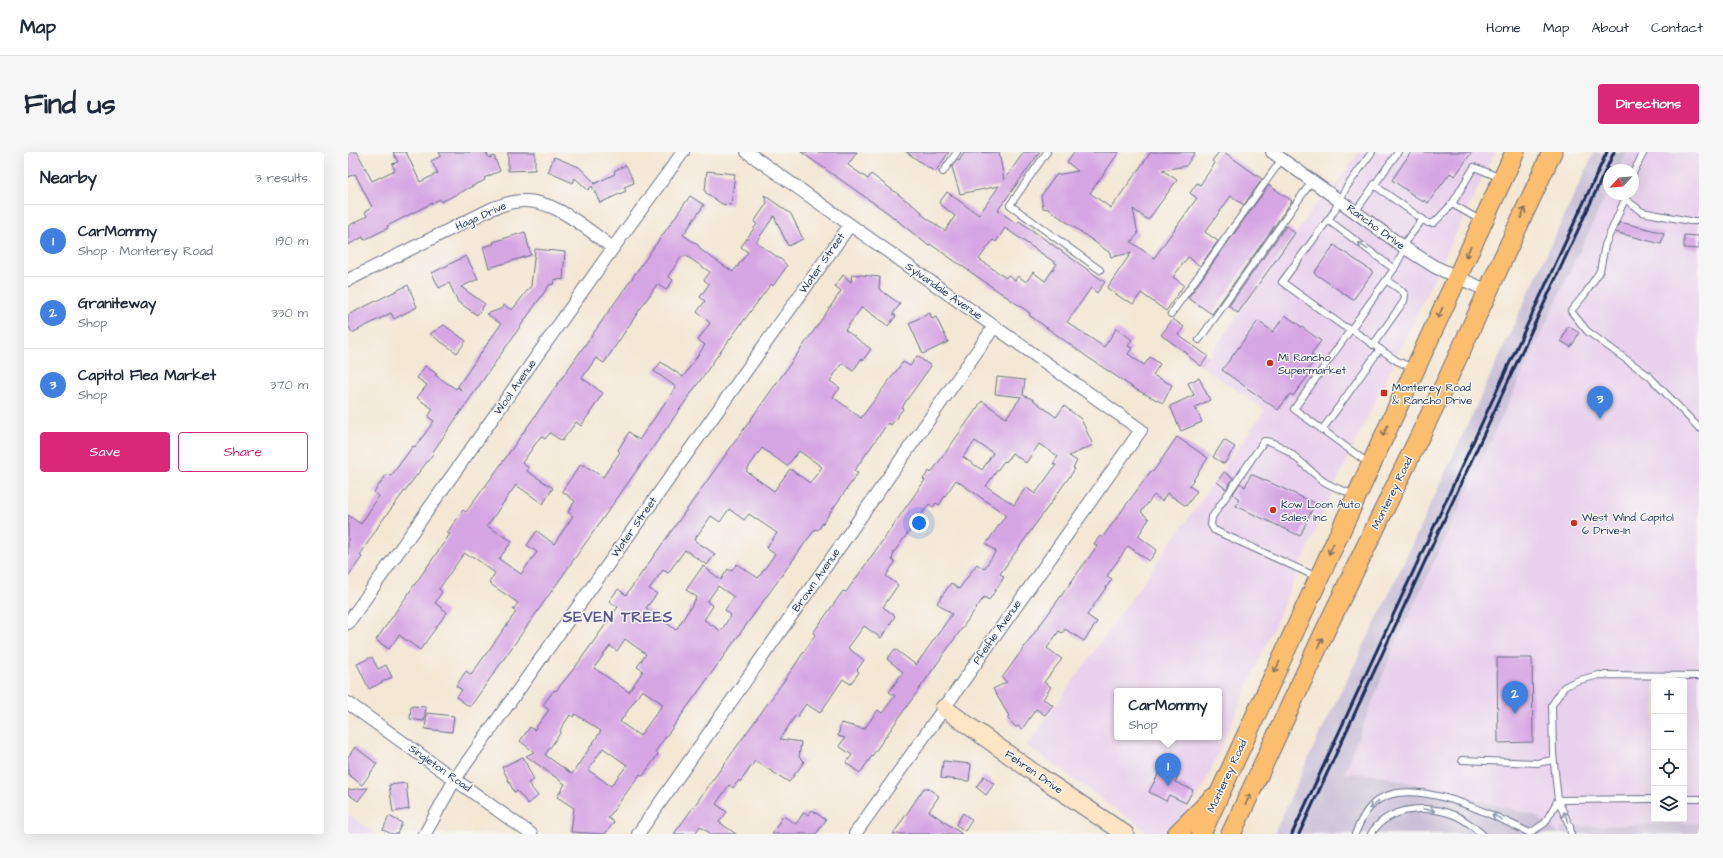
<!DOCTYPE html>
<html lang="en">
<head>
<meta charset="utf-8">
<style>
	:root { --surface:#fff; --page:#f6f6f7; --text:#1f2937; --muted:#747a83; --line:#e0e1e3; --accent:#db2777 }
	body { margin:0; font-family:"Architects Daughter",sans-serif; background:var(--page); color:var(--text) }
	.controls { position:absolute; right:12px; bottom:12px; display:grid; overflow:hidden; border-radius:4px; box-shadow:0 4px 16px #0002 }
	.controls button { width:36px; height:36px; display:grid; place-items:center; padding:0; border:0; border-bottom:1px solid var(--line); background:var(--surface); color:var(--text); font:20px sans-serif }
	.compass { position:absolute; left:1255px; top:12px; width:36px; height:36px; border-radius:50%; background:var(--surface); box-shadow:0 4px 16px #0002; rotate:244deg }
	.you { position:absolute; left:571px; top:371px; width:14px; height:14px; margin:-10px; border:3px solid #fff; border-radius:50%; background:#1a73e8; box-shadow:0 0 0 6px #1a73e833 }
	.badge { display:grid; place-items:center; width:26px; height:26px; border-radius:50%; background:var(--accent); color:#fff; font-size:13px; font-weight:700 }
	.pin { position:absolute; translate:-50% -33px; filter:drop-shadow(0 1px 2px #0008) }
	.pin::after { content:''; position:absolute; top:21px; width:14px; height:12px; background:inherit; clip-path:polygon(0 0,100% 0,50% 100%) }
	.popup { position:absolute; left:766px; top:536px; width:108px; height:52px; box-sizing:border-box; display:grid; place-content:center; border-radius:4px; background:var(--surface); filter:drop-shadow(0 1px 3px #0005); font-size:13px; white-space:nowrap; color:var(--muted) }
	.popup b { font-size:15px; color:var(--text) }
	.popup::after { content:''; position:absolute; left:50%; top:100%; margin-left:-8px; border:8px solid transparent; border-top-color:var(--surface) }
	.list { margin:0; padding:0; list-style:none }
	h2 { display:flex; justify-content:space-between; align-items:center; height:52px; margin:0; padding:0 16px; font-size:17px }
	h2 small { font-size:13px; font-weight:400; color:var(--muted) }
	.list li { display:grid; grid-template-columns:26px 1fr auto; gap:12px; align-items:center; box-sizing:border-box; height:72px; padding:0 16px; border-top:1px solid var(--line) }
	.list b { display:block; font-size:15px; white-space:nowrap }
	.list p { margin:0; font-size:13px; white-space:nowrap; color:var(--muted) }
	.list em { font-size:13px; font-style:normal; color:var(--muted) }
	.actions { display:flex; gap:8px; padding:12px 16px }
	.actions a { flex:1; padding:9px 0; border:1px solid var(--accent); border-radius:4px; text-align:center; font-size:14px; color:var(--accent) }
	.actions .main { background:var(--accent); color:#fff }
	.icon { flex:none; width:22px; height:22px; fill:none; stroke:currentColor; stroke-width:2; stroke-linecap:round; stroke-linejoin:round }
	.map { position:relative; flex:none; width:1351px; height:682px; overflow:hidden; border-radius:4px }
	header { display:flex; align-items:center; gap:24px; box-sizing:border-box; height:56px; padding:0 20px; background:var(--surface); border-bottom:1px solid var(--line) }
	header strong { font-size:19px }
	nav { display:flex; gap:22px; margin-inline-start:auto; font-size:14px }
	.intro { display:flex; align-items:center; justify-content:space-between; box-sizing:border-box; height:96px; padding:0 24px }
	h1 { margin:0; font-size:28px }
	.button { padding:10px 18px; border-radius:4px; background:var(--accent); color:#fff; font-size:14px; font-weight:700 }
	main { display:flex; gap:24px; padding:0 24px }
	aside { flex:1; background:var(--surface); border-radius:4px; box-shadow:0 4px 16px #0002 }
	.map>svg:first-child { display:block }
	.built { fill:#e9d1ed; fill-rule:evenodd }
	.industrial { fill:#c9bfd7 }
	.building { fill:#d6a5e4; fill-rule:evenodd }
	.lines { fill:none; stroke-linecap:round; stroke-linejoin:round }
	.lane-casing { stroke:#676f87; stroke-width:8 }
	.street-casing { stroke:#676f87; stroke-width:14 }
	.secondary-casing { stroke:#676f87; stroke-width:19 }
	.primary-casing { stroke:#676f87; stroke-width:21 }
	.lane { stroke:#fff; stroke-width:6 }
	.street { stroke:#fff; stroke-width:12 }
	.secondary { stroke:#fde5c5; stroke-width:17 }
	.primary { stroke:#fbbd6e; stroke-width:19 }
	.rail { stroke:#1b2f5e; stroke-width:3 }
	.oneway { stroke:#806f65 }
	.oneway2 { stroke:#8d97ae }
	.poi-dot { fill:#c8321e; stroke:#f6f6f2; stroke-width:1.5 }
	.labels { text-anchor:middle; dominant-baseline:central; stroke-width:3; stroke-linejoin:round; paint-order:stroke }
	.street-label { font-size:11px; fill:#1b2f5e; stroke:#f6f6f2 }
	.poi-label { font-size:11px; fill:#1b2f5e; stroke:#f6f6f2; text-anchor:start }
	.district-label { font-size:15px; font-weight:bold; letter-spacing:1px; fill:#5c588d; stroke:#f6f6f2 }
</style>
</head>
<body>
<header>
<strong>Map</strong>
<nav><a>Home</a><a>Map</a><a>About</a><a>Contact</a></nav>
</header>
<div class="intro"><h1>Find us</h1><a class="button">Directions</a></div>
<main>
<aside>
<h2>Nearby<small>3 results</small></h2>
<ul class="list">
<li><span class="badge" style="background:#3f7fe0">1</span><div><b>CarMommy</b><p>Shop · Monterey Road</p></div><em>190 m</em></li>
<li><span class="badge" style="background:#3f7fe0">2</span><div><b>Graniteway</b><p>Shop</p></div><em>330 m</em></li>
<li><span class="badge" style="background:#3f7fe0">3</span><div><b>Capitol Flea Market</b><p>Shop</p></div><em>370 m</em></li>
</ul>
<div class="actions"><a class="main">Save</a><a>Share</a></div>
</aside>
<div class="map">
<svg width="1351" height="682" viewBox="0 0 1351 682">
	<rect width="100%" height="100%" fill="#f6f6f2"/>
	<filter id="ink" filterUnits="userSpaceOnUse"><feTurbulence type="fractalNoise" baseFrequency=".025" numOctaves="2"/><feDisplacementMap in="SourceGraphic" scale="8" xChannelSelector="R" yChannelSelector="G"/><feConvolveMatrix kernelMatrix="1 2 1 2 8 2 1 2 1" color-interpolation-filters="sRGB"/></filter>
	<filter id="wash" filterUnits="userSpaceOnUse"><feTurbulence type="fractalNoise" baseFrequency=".012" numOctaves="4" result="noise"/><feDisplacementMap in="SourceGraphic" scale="16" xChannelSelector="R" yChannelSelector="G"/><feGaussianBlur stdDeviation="0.9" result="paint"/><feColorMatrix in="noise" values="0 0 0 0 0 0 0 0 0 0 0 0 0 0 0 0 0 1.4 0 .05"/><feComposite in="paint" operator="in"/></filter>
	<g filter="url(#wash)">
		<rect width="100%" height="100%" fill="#f4e7d4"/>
		<g class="built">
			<path d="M1011,0H1147L996,314L856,634L830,672L816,682L800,680L679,594L917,258L854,214L972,47L988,32ZM769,539H871V585H769Z"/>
			<path d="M1278,0H1351V671L1215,675L1212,682L1186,663L1026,622L996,621L1047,493L1261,37V42H1285V18H1270ZM1306,529H1336V667H1306Z"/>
			<path d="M0,662L28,682H0Z"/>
		</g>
		<path class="industrial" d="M1246,0H1278L1270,18H1261V37L1047,493L996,621L1026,622L1186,663L1212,682L1214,675L1351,671V682H926L966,594L1033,459Z"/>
		<g id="blocks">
			<g class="building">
				<path d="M0,0H9L24,29L47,18L44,12L50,10L45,0H58L72,30L90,21L83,9L93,4L91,0H138L141,6L146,4L152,19L136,26L137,28L93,50L92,47L39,74L40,76L16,88L15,85L0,93V74L19,64L17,60L24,55L7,22L0,25Z"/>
				<path d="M160,0H187V18L160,19Z"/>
				<path d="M453,0H509L500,13L520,27L523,22L574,60L573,62L597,79L607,64L591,51L599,40L631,63L651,34L612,42L604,15L609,8L611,9L616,1L651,0L656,28L676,0H692L650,58L669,72L671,69L757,130L749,141L743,136L719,170L756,195L769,176L784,188L780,194L784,196L780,202L796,213L802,205L812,212L805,223L824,233L815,251L787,237L738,204L681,163L682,161L582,92L581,94L540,61ZM657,76L709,112L697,129L685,120L678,130L670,124L667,128L660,123L658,126L631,107L645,88L648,90Z"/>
				<path d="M558,0H601L587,20Z"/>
				<path d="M726,0H771L742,41L763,56L803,0H847L838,14L814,18L829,28L800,68L785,57L790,82L783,90L806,106L849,46L842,41L849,31L852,33L867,11L864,9L871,0H876L914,27L896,53L883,44L857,80L870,89L852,114L840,105L825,125L836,133L818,159L793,141L785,152L779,148L778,149L759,136L783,101L763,105L762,101L729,77L700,57L695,56L693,44L708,23L730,19L719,10Z"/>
				<path d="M1063,0H1124L1107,24L1102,21L1080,51L1076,48L1075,50L1044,28Z"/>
				<path d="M206,5L231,15L247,31L246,32L267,22L266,19L278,13L286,31L276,35L278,39L252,51L244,34L240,38L227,26L225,31L200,20Z"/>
				<path d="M359,19L387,22L383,53L374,52L357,40Z"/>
				<path d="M921,33L944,49L864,162L840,146Z"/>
				<path d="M416,43L443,62L455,87L440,94L426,64L408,90L435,109L439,114L425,134L423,132L370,203L122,555L108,545L114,538L108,534L118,519L123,523L168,460L165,458L170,451L141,431L147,421L124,404L122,405L116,401L91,437L94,440L87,451L99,460L72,498L51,483L41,497L28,488L102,382L99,381L115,358L118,360L144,325L342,44L356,53L335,83L350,93L353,98L385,120L400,100L393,95L409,72L406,70L419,51ZM337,103L362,120L356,128L361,132L352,145L357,149L349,160L362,171L350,188L357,193L335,225L313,210L306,219L328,235L291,288L281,280L270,298L272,300L255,325L236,313L235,314L233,312L214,339L227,349L220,360L225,364L206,392L189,379L179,393L189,400L173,422L151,407L164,389L139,374L168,333L195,352L205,336L179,319L181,316L174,311L193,284L197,287L202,281L214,289L228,270L233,274L255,241L234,226L248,206L256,211L309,132L318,138L325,128L320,124L334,104L336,105Z"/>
				<path d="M1272,70L1316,81L1313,92L1267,80Z"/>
				<path d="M938,74L947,81L890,161L881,154Z"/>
				<path d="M177,80L183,103L141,116L135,95L146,92L145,90Z"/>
				<path d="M1336,83L1351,84V97L1336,96Z"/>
				<path d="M986,93L1025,120L1005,148L966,121Z"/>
				<path d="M187,97L217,100L215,128L206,127L205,133L202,132L167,182L84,301L85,302L33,370L12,403L14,405L0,424V363L13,372L31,344L26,340L39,322L43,324L65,294L67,295L70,291L86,269L80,265L85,257L69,246L79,233L69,226L77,214L89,222L87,223L108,237L109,235L113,238L110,234L153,172L139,162L155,156L156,153L164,158L183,134Z"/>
				<path d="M118,104L130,127L113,135L137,152L129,163L110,150L101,131L91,136L84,121Z"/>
				<path d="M504,122L532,125L531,137L552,152L545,162L548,164L540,174L514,155L497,178L523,197L515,208L513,207L505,219L494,211L482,229L492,236L485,245L513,266L555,210L562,214L569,204L583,214L558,249L554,256L555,257L543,273L540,271L506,319L510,321L470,378L467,377L307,600L310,602L295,624L292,622L260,666L266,670L257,682L223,680L226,656L209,645L217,632L178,604L186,600L172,589L182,575L186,578L201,558L195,553L206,538L208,539L228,514L270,455L261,449L270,437L278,443L472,170L493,139L487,134L495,123L503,130ZM414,296L439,314L451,299L474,315L462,331L442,317L426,339L398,319ZM381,357L396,368L401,362L429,381L418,396L427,402L410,426L389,412L383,419L380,417L373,428L355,414L338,438L349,445L328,478L298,456L309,442L301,437L315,418L320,421L337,398L359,413L367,402L346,388L363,364L372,370ZM370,434L386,445L377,458L383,463L373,479L356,468L365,454L359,450ZM277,487L298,502L289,515L295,519L281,540L246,516L262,494L269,499ZM294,538L315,552L292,584L272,570ZM227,562L253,579L224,622L197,603L213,580L212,578L222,563L225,565ZM255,596L279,613L263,634L240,618Z"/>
				<path d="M60,133L69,155L46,167L43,161L4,181L0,173V163Z"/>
				<path d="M582,161L584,167L588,165L600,190L575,202L561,171Z"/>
				<path d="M937,163L973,189L963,202L968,206L960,217L963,220L945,244L942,242L930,258L874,218L910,169L925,180Z"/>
				<path d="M825,167L836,175L830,183L860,204L853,214L839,203L840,202L813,183Z"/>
				<path d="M96,173L118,189L109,201L82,182Z"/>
				<path d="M1220,174L1231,181L1223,195L1213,189Z"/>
				<path d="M649,225L677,228L675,243L684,247L708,265L716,254L733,267L745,293L721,304L729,309L725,316L727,317L652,422L656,425L641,448L636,445L512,621L498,611L504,603L491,594L497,586L490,584L493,571L516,577L530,558L534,561L547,544L541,540L555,520L539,507L547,497L568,513L604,462L589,451L603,431L611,437L629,412L636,417L648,399L638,392L658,363L608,328L591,353L588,351L585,355L581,352L546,400L544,408L547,410L538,424L550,433L535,455L547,464L533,486L516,474L500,496L516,508L509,518L511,520L509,523L502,532L495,527L472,561L458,552L449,565L447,564L432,587L453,590L451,605L456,610L441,630L407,609L392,630L391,628L385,636L381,633L368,652L379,660L371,670L388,682H363L352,674L347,682H326L443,519L467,483L465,481L495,439L498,440L511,422L577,328L575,327L581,319L583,321L634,249L658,266L673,245L647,242ZM627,289L645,301L634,318L615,305ZM691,292L710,304L705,312L708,313L687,342L678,335L666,353L638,334L656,309L658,310L664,301L678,311Z"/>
				<path d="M851,226L862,248L847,255L854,270L833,279L822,254L846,243L840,231Z"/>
				<path d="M829,285L860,306L841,334L849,339L838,354L819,341L814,349L806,343L793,360L801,367L790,384L809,398L801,409L780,394L759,424L764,427L739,463L749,470L736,489L717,477L714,481L711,479L699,496L714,507L696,530L703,535L695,547L705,553L697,563L688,557L674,577L670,574L668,575L659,566L661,564L645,537L659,530L654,526L749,394L746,392L752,384L754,386L803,319L805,320Z"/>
				<path d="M876,288L887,295L876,312L865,305Z"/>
				<path d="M876,320L885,326L878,337L869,330Z"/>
				<path d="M903,322L967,351L952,384L888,354L891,347L885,342L892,331L897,335Z"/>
				<path d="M24,505L30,517L38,513L44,525L21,537L9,512Z"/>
				<path d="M1149,506H1184L1185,590L1150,591Z"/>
				<path d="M63,554L78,555L76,569L62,567Z"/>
				<path d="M79,561L106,564L104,580L77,577Z"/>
				<path d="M7,595L29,612L14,633L0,622V605Z"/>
				<path d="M175,605L186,628L180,631L190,644L180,652L169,639L166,640L154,615Z"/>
				<path d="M595,609L623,612L621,629L593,626Z"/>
				<path d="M814,615L831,622L827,630L845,638L838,651L821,643L818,649L801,640Z"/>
				<path d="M636,624L646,632L638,643L628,635Z"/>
				<path d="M58,631L61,657L45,660L41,633Z"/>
				<path d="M20,636L10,649L0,642V638Z"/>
				<path d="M576,636H580L591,644L581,659L614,682H545Z"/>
				<path d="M464,658L478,668L468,682H424L435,664L448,672L456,660L460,663Z"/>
				<path d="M615,661L624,668L617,679L608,673Z"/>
				<path d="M41,664L54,671L49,682H44L35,678Z"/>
			</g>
		</g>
	</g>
	<g filter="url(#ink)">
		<use href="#blocks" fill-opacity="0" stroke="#676f87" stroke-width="1"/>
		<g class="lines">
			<g class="lane-casing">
				<g id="lane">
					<path d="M699,0L662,53L752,118"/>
					<path d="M1024,0L998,36L985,61L934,130L995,174L1003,177L1049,209L1065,216"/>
					<path d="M595,20L609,0"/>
					<path d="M1285,21L1296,0"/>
					<path d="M1026,33L1080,71H1086L1104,52L1126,15L1153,26"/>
					<path d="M1278,42L1277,47L1294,60L1342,69H1351"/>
					<path d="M1277,47L1257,93L1252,119L1237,142L1223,159L1239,179L1301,224L1351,276"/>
					<path d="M1104,52L1132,68"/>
					<path d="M1007,60L1050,0"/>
					<path d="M980,68L1046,117"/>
					<path d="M1054,94L1075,67"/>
					<path d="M823,162L934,7"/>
					<path d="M851,188L964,29"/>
					<path d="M1025,193L1056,149L1057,143L1054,139L1038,128"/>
					<path d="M974,278L1032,197"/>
					<path d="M1020,311L946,257L1046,117L1057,96"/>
					<path d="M969,425L866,378L863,373L864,365L916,289C935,289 960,318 975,329C984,335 997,339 1007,343"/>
					<path d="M1114,608L1189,611L1205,608"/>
					<path d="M1336,647H1351"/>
					<path d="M1210,648L1306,647"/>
					<path d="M1007,682C1011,672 1016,661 1024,653C1059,618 1147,664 1182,681L1197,671L1210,648"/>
					<path d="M1023,682C1039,655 1079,652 1106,663C1117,667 1126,675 1134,682"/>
					<path d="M1223,682L1222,675L1210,648L1205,601L1204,553L1216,535L1228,529L1251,523L1351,524"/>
				</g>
			</g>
			<g class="street-casing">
				<g id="street">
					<path d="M399,0L793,278L507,682"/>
					<path d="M924,0L1057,96L1087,115L1140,139"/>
					<path d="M0,128L145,56C152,54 159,51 166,50C203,43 237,76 265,96"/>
					<path d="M0,471L265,96L335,0"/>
					<path d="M0,551L183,682"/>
					<path d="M77,682L107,627L502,73"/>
					<path d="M290,682L646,175"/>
				</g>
			</g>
			<g class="secondary-casing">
				<path id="secondary" d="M596,556L685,620L777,682"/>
			</g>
			<g class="primary-casing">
				<g id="primary">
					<path d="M829,682L865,646"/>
					<path d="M853,682L1167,0"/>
					<path d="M883,682L978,477L1100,226L1204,0"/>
				</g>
			</g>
			<use href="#lane" class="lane"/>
			<use href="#street" class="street"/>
			<use href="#secondary" class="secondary"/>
			<use href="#primary" class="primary"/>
			<g class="rail">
				<path d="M944,682L1259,0"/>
				<path d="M951,682L1266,0"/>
			</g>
		</g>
		<defs><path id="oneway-shaft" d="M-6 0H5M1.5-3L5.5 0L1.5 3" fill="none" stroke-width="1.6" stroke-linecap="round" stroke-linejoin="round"/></defs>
		<g class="oneway">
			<use href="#oneway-shaft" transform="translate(1175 61) rotate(-65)"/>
			<use href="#oneway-shaft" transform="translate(1120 100) rotate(115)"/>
			<use href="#oneway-shaft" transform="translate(1092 161) rotate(115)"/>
			<use href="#oneway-shaft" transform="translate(1037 279) rotate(115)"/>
			<use href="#oneway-shaft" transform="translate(983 397) rotate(114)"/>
			<use href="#oneway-shaft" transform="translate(972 491) rotate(-65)"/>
			<use href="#oneway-shaft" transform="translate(929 515) rotate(115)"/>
			<use href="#oneway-shaft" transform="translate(900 647) rotate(-65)"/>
		</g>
		<g class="oneway2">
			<use href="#oneway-shaft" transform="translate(1015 94) rotate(-144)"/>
			<use href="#oneway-shaft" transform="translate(1026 653) rotate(140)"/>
			<use href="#oneway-shaft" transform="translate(1081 658) rotate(8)"/>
			<use href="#oneway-shaft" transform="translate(1149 665) rotate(-154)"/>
			<use href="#oneway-shaft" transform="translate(1218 665) rotate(-114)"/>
		</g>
	</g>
	<g class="poi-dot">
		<circle cx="922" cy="211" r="4"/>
		<rect x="1032" y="237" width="8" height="8" rx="2"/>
		<circle cx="925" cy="358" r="4"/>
		<circle cx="1226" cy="371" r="4"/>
	</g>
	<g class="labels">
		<g class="street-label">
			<text transform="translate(133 64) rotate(-24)">Haga Drive</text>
			<text transform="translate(1028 75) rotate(36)">Rancho Drive</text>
			<text transform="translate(474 111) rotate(-55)">Water Street</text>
			<text transform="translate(596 139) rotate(35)">Sylvandale Avenue</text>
			<text transform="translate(167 235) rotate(-55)">Wool Avenue</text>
			<text transform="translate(1044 341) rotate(-64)">Monterey Road</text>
			<text transform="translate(286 375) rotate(-55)">Water Street</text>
			<text transform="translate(468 428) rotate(-55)">Brown Avenue</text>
			<text transform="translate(649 480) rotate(-55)">Pfeifle Avenue</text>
			<text transform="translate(92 616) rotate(35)">Singleton Road</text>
			<text transform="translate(686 620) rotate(35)">Fehren Drive</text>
			<text transform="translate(879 624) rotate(-65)">Monterey Road</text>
		</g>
		<g class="poi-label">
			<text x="930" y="205">Mi Rancho<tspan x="930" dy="13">Supermarket</tspan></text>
			<text x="1044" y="235">Monterey Road<tspan x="1044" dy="13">&amp; Rancho Drive</tspan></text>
			<text x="933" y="352">Kow Loon Auto<tspan x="933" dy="13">Sales, Inc</tspan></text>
			<text x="1234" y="365">West Wind Capitol<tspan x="1234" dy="13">6 Drive-In</tspan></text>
		</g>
		<g class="district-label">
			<text x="270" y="465">SEVEN TREES</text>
		</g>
	</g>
</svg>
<div class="controls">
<button>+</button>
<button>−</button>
<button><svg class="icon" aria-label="locate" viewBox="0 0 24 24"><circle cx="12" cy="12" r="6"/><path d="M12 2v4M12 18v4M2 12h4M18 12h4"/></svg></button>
<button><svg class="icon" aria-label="layers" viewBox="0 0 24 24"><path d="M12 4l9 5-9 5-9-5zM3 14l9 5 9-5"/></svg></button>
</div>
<svg class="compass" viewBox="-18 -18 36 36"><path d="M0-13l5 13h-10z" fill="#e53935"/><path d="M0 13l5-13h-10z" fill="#747a83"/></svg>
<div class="you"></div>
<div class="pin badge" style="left:820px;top:634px;background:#3f7fe0">1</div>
<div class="popup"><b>CarMommy</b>Shop</div>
<div class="pin badge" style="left:1167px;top:562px;background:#3f7fe0">2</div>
<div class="pin badge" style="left:1252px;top:267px;background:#3f7fe0">3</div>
</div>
</main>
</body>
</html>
